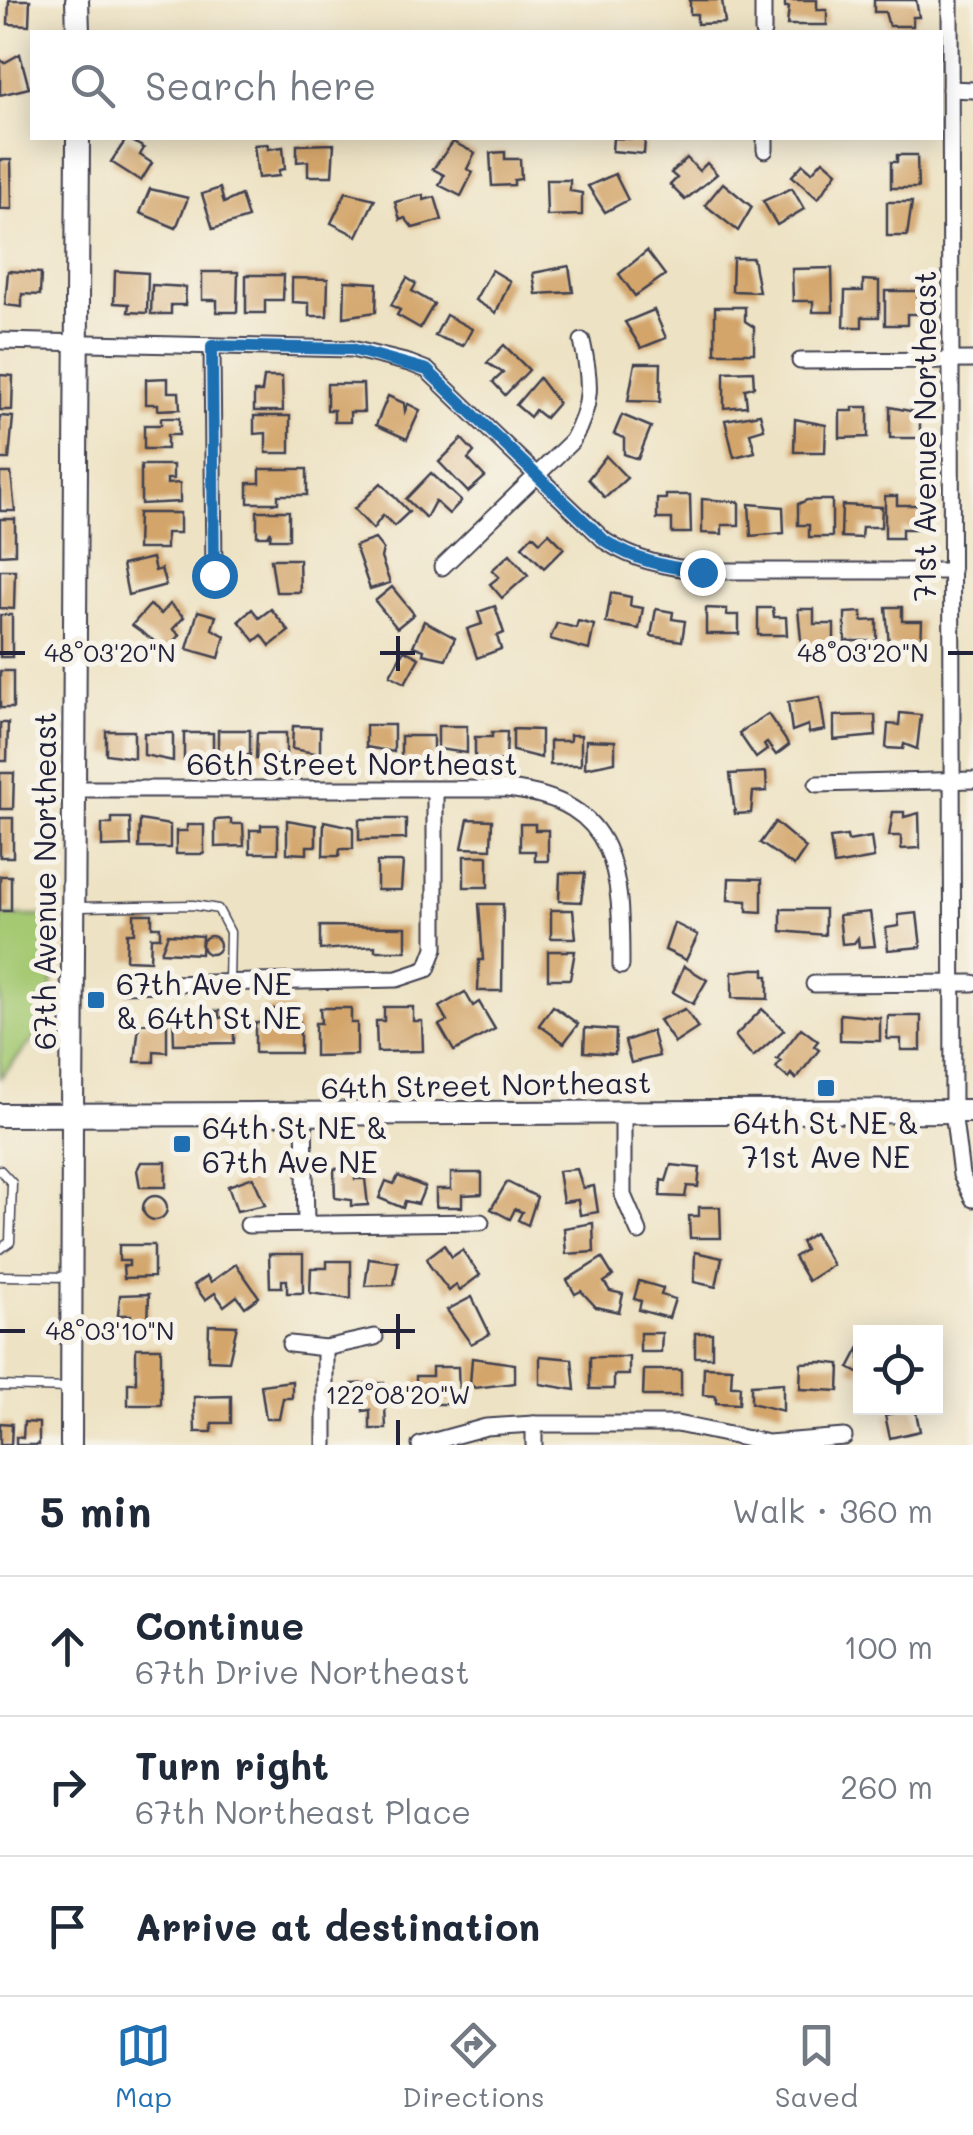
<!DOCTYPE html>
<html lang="en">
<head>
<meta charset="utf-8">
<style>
	:root { --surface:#fff; --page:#f6f6f7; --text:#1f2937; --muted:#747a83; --line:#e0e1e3; --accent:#1f6fb2 }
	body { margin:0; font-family:Mali,sans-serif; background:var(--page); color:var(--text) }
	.controls { position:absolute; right:30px; bottom:30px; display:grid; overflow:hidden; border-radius:0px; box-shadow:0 5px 25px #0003 }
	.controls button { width:90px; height:90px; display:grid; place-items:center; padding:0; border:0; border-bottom:2px solid var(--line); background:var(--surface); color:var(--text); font:50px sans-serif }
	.stop { position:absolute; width:30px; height:30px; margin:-22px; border:8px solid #1f6fb2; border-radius:50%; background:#fff }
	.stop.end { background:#1f6fb2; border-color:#fff; box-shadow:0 2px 10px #0008 }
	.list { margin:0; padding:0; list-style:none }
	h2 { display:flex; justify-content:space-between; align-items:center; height:130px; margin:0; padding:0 40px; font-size:42px }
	h2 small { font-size:32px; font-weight:400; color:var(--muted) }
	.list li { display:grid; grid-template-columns:65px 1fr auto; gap:30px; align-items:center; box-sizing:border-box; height:140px; padding:0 40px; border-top:2px solid var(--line) }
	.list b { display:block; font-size:38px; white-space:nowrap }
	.list p { margin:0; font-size:32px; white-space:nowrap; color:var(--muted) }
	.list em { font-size:32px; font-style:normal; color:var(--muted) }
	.icon { flex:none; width:55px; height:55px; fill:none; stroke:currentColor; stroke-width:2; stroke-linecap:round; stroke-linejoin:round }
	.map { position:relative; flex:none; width:973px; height:1445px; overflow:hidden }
	.search { position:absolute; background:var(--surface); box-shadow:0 5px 25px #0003; left:30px; right:30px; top:30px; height:110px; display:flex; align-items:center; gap:25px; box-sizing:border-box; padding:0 35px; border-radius:0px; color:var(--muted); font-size:38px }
	.sheet { height:550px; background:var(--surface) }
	nav { display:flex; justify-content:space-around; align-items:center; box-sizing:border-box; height:140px; border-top:2px solid var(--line); background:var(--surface); font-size:28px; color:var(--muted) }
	nav a { display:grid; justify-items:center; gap:5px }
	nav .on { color:var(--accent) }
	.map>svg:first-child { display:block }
	.green { fill:#a5c973; stroke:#647657; stroke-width:2.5 }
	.building { fill:#d3a56b }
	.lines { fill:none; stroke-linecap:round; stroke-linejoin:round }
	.service-casing { stroke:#403f4f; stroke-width:11 }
	.minor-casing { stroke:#403f4f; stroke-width:19 }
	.tertiary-casing { stroke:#403f4f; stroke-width:24 }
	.secondary-casing { stroke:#403f4f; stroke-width:26 }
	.service { stroke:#fff; stroke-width:8 }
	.minor { stroke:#fff; stroke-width:15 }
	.tertiary { stroke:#fff; stroke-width:20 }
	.secondary { stroke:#fff; stroke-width:22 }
	.route { stroke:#1f6fb2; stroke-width:12 }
	.ticks { fill:none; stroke:#22223b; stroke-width:4 }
	.poi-dot { fill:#1f6fb2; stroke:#f7f3e8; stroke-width:4 }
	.labels { text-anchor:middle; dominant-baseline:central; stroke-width:10; stroke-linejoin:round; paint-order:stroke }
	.street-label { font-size:30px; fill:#22223b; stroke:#f7f3e8 }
	.poi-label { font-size:30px; fill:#22223b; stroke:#f7f3e8; text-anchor:start }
	.ticks-label { font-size:25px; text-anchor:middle; fill:#22223b; stroke:#f7f3e8; stroke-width:10; stroke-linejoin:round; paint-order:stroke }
</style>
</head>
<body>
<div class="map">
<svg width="973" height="1445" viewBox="0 0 973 1445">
	<rect width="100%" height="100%" fill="#f7f3e8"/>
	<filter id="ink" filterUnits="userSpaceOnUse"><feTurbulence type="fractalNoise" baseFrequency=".01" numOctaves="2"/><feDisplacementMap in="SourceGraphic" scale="20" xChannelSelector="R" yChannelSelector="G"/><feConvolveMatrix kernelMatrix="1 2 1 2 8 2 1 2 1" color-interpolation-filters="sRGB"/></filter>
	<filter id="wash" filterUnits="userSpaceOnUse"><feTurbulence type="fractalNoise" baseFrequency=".0048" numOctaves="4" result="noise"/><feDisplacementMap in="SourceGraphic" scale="40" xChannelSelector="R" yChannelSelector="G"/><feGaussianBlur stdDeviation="2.25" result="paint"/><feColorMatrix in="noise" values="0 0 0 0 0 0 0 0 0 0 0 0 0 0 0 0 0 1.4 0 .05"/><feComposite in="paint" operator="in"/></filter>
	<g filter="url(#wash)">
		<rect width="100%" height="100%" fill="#ede2c3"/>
		<path class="green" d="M0,916H57L50,1020L0,1078Z"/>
		<g id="blocks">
			<g class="building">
				<path d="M9,0H30L29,25L8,24Z"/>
				<path d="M690,0H722L725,23L697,24V14H690Z"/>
				<path d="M785,0H817V10H827V25H787L789,7H785Z"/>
				<path d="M874,0H916L919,17H913V26H889L885,12H874Z"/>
				<path d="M20,54L29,88L0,95V59L4,63Z"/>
				<path d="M127,138L144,148L140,155L152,163L141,181L111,162Z"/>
				<path d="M613,138L645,139L644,154L612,151Z"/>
				<path d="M453,142L475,153L467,169L473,172L461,196L439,185L444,175L433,169Z"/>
				<path d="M268,144V149L283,147L285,169L279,170V176L258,178L254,145Z"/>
				<path d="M334,144L332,176H308V161L297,162V145Z"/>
				<path d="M505,152V159H520L521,179L514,180V185L492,186L490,153Z"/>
				<path d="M897,155H917L918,188H891V162H897Z"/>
				<path d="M687,158L699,171L707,163L717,174L685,200L670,185L677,178L671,173Z"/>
				<path d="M0,160H11L12,209H0Z"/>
				<path d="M823,160L837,172L818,199L792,176L803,164L812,172Z"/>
				<path d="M615,174L628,200L605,212L588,186Z"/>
				<path d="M546,180H570V191L582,193V215L547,216Z"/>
				<path d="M723,183L752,207L738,231L705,205Z"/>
				<path d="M220,188L224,203L241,195L248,218L213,229L202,194Z"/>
				<path d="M792,188L804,209L777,225L763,201Z"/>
				<path d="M150,189L188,198L176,228L140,213Z"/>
				<path d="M346,192L375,199L357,236L331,223Z"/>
				<path d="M423,195L424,200L435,197L442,220L413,228L405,218L400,220L395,202Z"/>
				<path d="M887,202H912L907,236H887Z"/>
				<path d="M647,251L665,275L635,296L619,274Z"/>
				<path d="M733,258H753L759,292L732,291Z"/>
				<path d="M569,266L573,292L536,294L533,273Z"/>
				<path d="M832,268L833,312H813V301H793L792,269Z"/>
				<path d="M492,270L510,281L496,313L475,300Z"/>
				<path d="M8,271L41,273L40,295L22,294V307L5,305Z"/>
				<path d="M115,271L148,273L147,313L128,312L129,304L114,303Z"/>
				<path d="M202,272H238L237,312H217V300H202Z"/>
				<path d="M246,275H284L283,300H265V313H246Z"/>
				<path d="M292,278L328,279L327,316H309V303L292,302Z"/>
				<path d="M407,278L416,284L412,291L434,304L420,328L397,315L400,310L391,305Z"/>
				<path d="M863,280L879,281V317H862V327H844L845,291H863Z"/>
				<path d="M345,281L377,283L376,312L344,317Z"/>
				<path d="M152,285L186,287L185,305H171V314H151Z"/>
				<path d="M885,291H918V314H907V325H885Z"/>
				<path d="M715,307H745V321L754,327V353H715Z"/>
				<path d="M654,310L666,338L641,348L625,322Z"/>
				<path d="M446,315L472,329L463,346L435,336Z"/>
				<path d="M504,345L529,370L505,395L493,382L503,373L487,363Z"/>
				<path d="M635,363H661L660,402L628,401Z"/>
				<path d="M753,371L754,387L745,389L747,406L724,408V372Z"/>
				<path d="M0,375L13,376L12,410H0Z"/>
				<path d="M264,377H282L283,411H254V392H262Z"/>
				<path d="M168,378V392H179L180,409L158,410V404H146V379Z"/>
				<path d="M539,378L558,403L545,418L535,410L530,417L516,405Z"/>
				<path d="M327,384H363L364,412H350V422H334V410H327Z"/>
				<path d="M388,396L404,403L405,411L408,404L420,410L407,439L376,425Z"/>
				<path d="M853,407H868V437L840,438V411H853Z"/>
				<path d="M890,407L920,413V438H890Z"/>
				<path d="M760,414L764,429L750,433L755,452L734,457L725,420Z"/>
				<path d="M622,415L651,427L638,459L624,454V438L614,434Z"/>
				<path d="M0,416L13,417L9,459H0Z"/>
				<path d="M254,416H290V453H266V433L254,434Z"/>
				<path d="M161,418H179V435H167V449H144V425H161Z"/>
				<path d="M795,419L826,425L825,452H794Z"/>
				<path d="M462,439L474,452L468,459L485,477L468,492L439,462Z"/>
				<path d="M606,456L627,478L605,498L588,479Z"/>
				<path d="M141,465H173V479H167V484L180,483V502L141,504Z"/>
				<path d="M260,469H307V495H278V503H248V483H260Z"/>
				<path d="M0,473H11L15,511H0Z"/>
				<path d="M431,473L461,501L449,514L435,501L426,518L406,499Z"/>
				<path d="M381,483L409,512L394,526L383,515L373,529L354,509Z"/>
				<path d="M666,495H690L691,533H672V519H657V499H666Z"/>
				<path d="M885,496H897V505H920V529H902V538H885Z"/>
				<path d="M702,499L739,502V525H722V534L702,533Z"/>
				<path d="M807,500H832V537H809V525H798V504Z"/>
				<path d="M749,504L783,507L784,533L751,536Z"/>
				<path d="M842,505L882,507L881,527H862L861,538L841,537Z"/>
				<path d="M257,511H289V539H270L271,531L268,536H257Z"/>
				<path d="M138,513H180V533H166V549H137Z"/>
				<path d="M0,519H15V554L0,555Z"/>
				<path d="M549,533L564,548L544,568L522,546L533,535L540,542Z"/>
				<path d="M375,539L383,549L381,558L390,583L370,589L355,546Z"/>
				<path d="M510,554L528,575L502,598L490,584L499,577L492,570Z"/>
				<path d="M152,558L155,571L161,569L166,585L128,595L122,565Z"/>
				<path d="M271,559H299L300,592H276Z"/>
				<path d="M0,570H15L14,609L0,608Z"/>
				<path d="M392,587L414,614L397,628L375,601Z"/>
				<path d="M611,593L631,597L630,606L643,608L639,629L606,623Z"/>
				<path d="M170,604L184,617L173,629L180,635L163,654L157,643L132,625L150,605L161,614Z"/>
				<path d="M495,606L504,633L497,636L501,649L477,658L467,629L482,624L478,612Z"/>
				<path d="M886,607H902V621H922L921,647L889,646Z"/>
				<path d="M706,608L727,609V615H739V634H706Z"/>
				<path d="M758,608H773L774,617H786L787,635H758Z"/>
				<path d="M252,609L259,618L271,609L289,631L270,646L262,635L255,641L239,621Z"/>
				<path d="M656,609L673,612L672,619L685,621L682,641L651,636Z"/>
				<path d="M798,609H814V624H834V650H802Z"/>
				<path d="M198,611L216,616L212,629L225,636L219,658L187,649Z"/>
				<path d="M862,612V621L877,620V641H845V613Z"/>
				<rect x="0" y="615" width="12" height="42"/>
				<path d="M424,621L455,638L446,659L423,654L424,650L413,646Z"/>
				<path d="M578,621L594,625L589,650L550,639L557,623L576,628Z"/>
				<path d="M404,650L419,658L405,683L390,675Z"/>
				<rect x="0" y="671" width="13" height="37"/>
				<path d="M820,697L825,730L809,733L808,725L792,731L788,702Z"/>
				<path d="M900,713L921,715L917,749L904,744L903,749L886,748L888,724L899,725Z"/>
				<path d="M768,714L789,745L776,755L767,743L764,745L767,750L756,758L739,733Z"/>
				<path d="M875,715L876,736L834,740V716Z"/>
				<path d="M0,723H8L7,761H0Z"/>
				<path d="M366,725H394V752L366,747Z"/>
				<path d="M293,726L320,727V754L292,749Z"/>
				<path d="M438,726H467V753L438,749Z"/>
				<path d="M513,729L541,730V758L513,751Z"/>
				<rect x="218" y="730" width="32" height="25"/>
				<path d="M106,731H134V758L106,754Z"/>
				<path d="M492,732H507L506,761L475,760V737H492Z"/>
				<path d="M144,733H173V761L144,755Z"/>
				<path d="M184,733H213V755L184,759Z"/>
				<path d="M257,733H286V754L256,759Z"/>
				<path d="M570,735H581V765H550V741H570Z"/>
				<rect x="401" y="736" width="32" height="24"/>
				<path d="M586,740L615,741V762L585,768Z"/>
				<path d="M766,772L767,791L753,792L751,813L735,814L730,774Z"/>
				<path d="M0,773H14L13,809H0Z"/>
				<path d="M893,812H904V817L919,813L920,848L901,849V836H889Z"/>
				<rect x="0" y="818" width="13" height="39"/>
				<path d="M112,818H130L131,846L102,847V824H112Z"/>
				<path d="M231,819V824H243L244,846L215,847V820Z"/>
				<path d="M359,819H406V839L359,840Z"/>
				<path d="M468,819L492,820L491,849L462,848Z"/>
				<path d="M140,820L170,825V848H139Z"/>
				<path d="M287,820L316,825V846H307V854L287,853Z"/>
				<path d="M324,821L353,827V849H340L339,856H323Z"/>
				<path d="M775,822L806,848L794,866L760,843Z"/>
				<path d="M520,824H535V830H548V861H535V851H520Z"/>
				<path d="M187,825H204V854H176V831H187Z"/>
				<path d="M261,825H278V853H250V830H261Z"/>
				<path d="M847,836L848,841L871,837L874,858L834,865L830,838Z"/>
				<rect x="464" y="856" width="24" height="31"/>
				<path d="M377,862H403L401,890H377Z"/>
				<path d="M560,873H585L581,902L559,901Z"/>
				<rect x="0" y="876" width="11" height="35"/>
				<path d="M729,878L762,879V912L747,911V901L728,900Z"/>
				<path d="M479,904H503L502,991H478L479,960H483Z"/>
				<path d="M781,909H825V935L781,931Z"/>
				<path d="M551,910H573L576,938H551Z"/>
				<path d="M870,912L875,946L859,947L858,938L854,943L842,944L839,915Z"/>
				<path d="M917,913L921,947L888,950L886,928L899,926L898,915Z"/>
				<path d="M134,914H152V927H160V937H151L150,961L126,960L127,933H134Z"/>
				<path d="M674,923L698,935L686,960L665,950Z"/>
				<path d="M320,926L406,927V951H375V946L320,950Z"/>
				<path d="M168,934L202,936L201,954L161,952Z"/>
				<circle cx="211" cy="945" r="9"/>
				<path d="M548,951H575L570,979H548Z"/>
				<path d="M684,966L707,980L693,1004L673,992Z"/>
				<path d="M753,969H764V976H768V999L732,998V972Z"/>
				<path d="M465,992L473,1006L479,1002L495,1029L454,1051L439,1025L447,1021L439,1007Z"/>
				<path d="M553,1006L578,1024L564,1043L539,1025Z"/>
				<path d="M384,1007H413V1021H422L423,1051L377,1052L376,1021H384Z"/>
				<path d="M320,1008H351V1023H357V1055L315,1056V1023H321Z"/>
				<path d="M263,1009H293V1022H300V1053H255V1023H263Z"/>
				<path d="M685,1009L698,1028L675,1043L659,1020Z"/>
				<path d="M762,1009L784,1030L753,1057L735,1036Z"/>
				<path d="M189,1011H219V1018L234,1015V1043L174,1044L173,1015L189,1018Z"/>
				<path d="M840,1014L880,1018V1041L840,1040Z"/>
				<path d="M888,1016H921V1050H901V1039H887Z"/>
				<path d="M167,1022V1052L154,1051V1062H135L139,1024Z"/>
				<path d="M585,1028L616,1030L615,1054L584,1052Z"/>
				<path d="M801,1028L818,1041L814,1046L819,1050L796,1079L791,1074L788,1078L776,1068L781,1061L777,1059Z"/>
				<path d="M652,1031L659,1056L631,1063L625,1041Z"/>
				<path d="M141,1162H166V1187H140L137,1170Z"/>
				<path d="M671,1165L700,1168L698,1187L687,1186L685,1197L660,1196L661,1180L666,1181Z"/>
				<path d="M355,1168V1179H365L368,1205L351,1206V1200L335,1198L334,1169Z"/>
				<path d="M577,1169L583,1188L594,1186L598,1212L580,1215L578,1200L563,1202L558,1171Z"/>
				<path d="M451,1173H482V1194L462,1195V1207H436V1189H451Z"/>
				<path d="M398,1176L425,1187L418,1204L405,1201L403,1208L379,1198L386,1181L394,1184Z"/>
				<path d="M253,1177L265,1205L237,1211L228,1186Z"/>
				<path d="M507,1182L537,1197L528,1225L518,1220L522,1212L515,1209L510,1219L491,1209Z"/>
				<circle cx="155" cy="1208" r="12"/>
				<path d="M699,1207H720L721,1238H690L689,1216H699Z"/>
				<path d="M593,1223L594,1252L566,1254L564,1228Z"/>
				<path d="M814,1233L833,1265L808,1281L794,1257L805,1250L801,1242Z"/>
				<path d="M119,1245H154V1277L124,1278L123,1266H129V1261H119Z"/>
				<path d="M444,1245L452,1257L462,1250L480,1275L460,1290L456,1285L449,1291L430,1266L427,1258Z"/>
				<path d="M695,1252L722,1258L716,1287L694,1282Z"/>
				<path d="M269,1254H303V1293H287V1280H282V1287H270Z"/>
				<path d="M369,1258L398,1262L394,1285L365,1286Z"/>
				<path d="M602,1258L613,1276L604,1282L610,1291L623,1294L619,1312L596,1307L581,1291L575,1294L567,1280Z"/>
				<path d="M327,1261H351V1299L310,1293L311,1268H327Z"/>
				<path d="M236,1264L259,1297L245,1307L237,1296L224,1306L215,1293L205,1300L194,1285L207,1276L211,1282Z"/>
				<path d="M639,1281L663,1288L661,1295L675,1299L669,1318L639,1310L641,1301L634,1299Z"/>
				<path d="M149,1294L148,1329H131V1315H118L120,1295Z"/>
				<path d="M472,1297L490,1334L471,1344L447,1310Z"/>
				<path d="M209,1325L237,1326L229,1361L208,1360Z"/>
				<path d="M640,1333H662L661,1352H640Z"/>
				<rect x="695" y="1333" width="17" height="24"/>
				<path d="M860,1347V1374L849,1368Z"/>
				<path d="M136,1348H161V1405H128V1383H136Z"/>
				<path d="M540,1356L572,1359L575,1390L540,1384Z"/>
				<path d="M590,1357H629V1375H614V1389H590Z"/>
				<path d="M472,1358L515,1364V1383L475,1388L470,1384Z"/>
				<path d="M821,1362L840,1364L839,1391L800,1389L801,1363Z"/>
				<path d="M432,1367H458L459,1394L450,1395L449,1404H416V1376H432Z"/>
				<path d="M704,1367L732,1368L731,1386H740L739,1404L716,1403V1396L703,1395Z"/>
				<path d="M644,1370H681V1396H643Z"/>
				<path d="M292,1381V1398H283L279,1419H266L261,1385Z"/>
				<path d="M384,1383L386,1429H370V1410L363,1411V1402L352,1403V1384Z"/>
				<path d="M783,1383V1411L751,1403V1385Z"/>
				<path d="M231,1396V1423H212V1432H195L194,1397Z"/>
				<path d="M892,1408H915L920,1431L890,1438L885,1415L893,1413Z"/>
				<path d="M24,1422L39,1423V1445H16V1437L23,1438Z"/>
				<path d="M0,1423L12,1424L11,1445H0Z"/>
			</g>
		</g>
	</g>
	<g filter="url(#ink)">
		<use href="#blocks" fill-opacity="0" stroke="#403f4f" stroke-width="2.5"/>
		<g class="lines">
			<g class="service-casing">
				<g id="service">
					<path d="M78,907L193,905L218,909L230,932L229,983"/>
					<path d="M0,1170L12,1183L10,1242L0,1249"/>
					<path d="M0,1276L70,1277"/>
					<path d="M0,1386L70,1388"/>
				</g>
			</g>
			<g class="minor-casing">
				<g id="minor">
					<path d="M763,0V32"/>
					<path d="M950,0L953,1111L961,1175L973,1199"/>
					<path d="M950,89L973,90"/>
					<path d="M765,138V150"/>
					<path d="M0,341L352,349L409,363L427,370L605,541C635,561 667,567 702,571H952"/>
					<path d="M212,346L214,575"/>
					<path d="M800,361L973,360"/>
					<path d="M442,567L572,441C593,405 591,381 582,341"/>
					<path d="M817,784L973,780"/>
					<path d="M75,789H507C620,801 621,873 621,966"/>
					<path d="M814,984L973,983"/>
					<path d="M121,985L397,979L427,969L435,948V790"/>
					<path d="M623,1112V1195L639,1232"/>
					<path d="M304,1117L306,1224"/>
					<path d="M248,1225L481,1222"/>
					<path d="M290,1344L325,1348L375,1337"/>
					<path d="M325,1348V1445"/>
					<path d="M420,1445L486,1427L534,1424H677L768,1443L844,1437"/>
					<path d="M534,1445V1424"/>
				</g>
			</g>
			<g class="tertiary-casing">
				<path id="tertiary" d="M71,1445L72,1116"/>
			</g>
			<g class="secondary-casing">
				<g id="secondary">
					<path d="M77,0L78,32"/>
					<path d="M0,1115L973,1111"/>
					<path d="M72,1116L78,138"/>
				</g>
			</g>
			<use href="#service" class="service"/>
			<use href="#minor" class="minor"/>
			<use href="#tertiary" class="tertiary"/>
			<use href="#secondary" class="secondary"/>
		</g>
	</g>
	<g class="lines" filter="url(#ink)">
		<path class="route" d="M214,575L212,346L352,349L427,370L605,541C635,561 667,567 702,572"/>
	</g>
	<path class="ticks" d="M398,636V671M0,653H25M380,653H415M948,653H973M398,1314V1349M0,1331H25M380,1331H415M398,1420V1445"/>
	<g class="poi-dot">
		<rect x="86" y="990" width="20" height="20" rx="5"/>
		<rect x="816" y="1078" width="20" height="20" rx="5"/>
		<rect x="172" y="1134" width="20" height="20" rx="5"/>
	</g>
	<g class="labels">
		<g class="street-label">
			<text transform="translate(924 436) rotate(-90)">71st Avenue Northeast</text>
			<text x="352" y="763">66th Street Northeast</text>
			<text transform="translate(44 881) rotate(-90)">67th Avenue Northeast</text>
			<text transform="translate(486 1084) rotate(-1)">64th Street Northeast</text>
		</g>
		<g class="poi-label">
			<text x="116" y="983">67th Ave NE<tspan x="116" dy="34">&amp; 64th St NE</tspan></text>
			<text x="826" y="1122" text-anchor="middle">64th St NE &amp;<tspan x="826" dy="34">71st Ave NE</tspan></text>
			<text x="202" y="1127">64th St NE &amp;<tspan x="202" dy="34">67th Ave NE</tspan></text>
		</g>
	</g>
	<g class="ticks-label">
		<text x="110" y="662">48°03'20"N</text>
		<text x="863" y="662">48°03'20"N</text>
		<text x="110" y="1340">48°03'10"N</text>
		<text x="398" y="1404">122°08'20"W</text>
	</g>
</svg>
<div class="controls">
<button><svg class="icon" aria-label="locate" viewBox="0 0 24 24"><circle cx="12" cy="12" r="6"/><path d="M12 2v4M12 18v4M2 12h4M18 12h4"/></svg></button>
</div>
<div class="stop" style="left:214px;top:575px"></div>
<div class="stop end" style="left:702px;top:572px"></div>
<div class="search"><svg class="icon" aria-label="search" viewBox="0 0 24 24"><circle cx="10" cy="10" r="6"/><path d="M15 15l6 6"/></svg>Search here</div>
</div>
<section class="sheet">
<h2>5 min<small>Walk · 360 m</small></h2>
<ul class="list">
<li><svg class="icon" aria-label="ahead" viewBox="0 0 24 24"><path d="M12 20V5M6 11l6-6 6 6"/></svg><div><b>Continue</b><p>67th Drive Northeast</p></div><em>100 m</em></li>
<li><svg class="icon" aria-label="right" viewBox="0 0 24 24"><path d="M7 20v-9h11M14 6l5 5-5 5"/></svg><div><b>Turn right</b><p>67th Northeast Place</p></div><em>260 m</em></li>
<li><svg class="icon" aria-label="arrive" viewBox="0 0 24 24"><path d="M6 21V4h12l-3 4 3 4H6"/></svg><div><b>Arrive at destination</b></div></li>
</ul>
</section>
<nav>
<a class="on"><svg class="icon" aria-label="map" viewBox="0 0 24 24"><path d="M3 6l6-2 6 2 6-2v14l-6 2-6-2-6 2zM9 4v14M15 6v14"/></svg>Map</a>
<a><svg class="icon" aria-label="directions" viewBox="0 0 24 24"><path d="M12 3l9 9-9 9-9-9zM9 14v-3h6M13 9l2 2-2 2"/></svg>Directions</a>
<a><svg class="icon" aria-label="saved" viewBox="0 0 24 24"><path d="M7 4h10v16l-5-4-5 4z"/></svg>Saved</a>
</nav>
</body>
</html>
